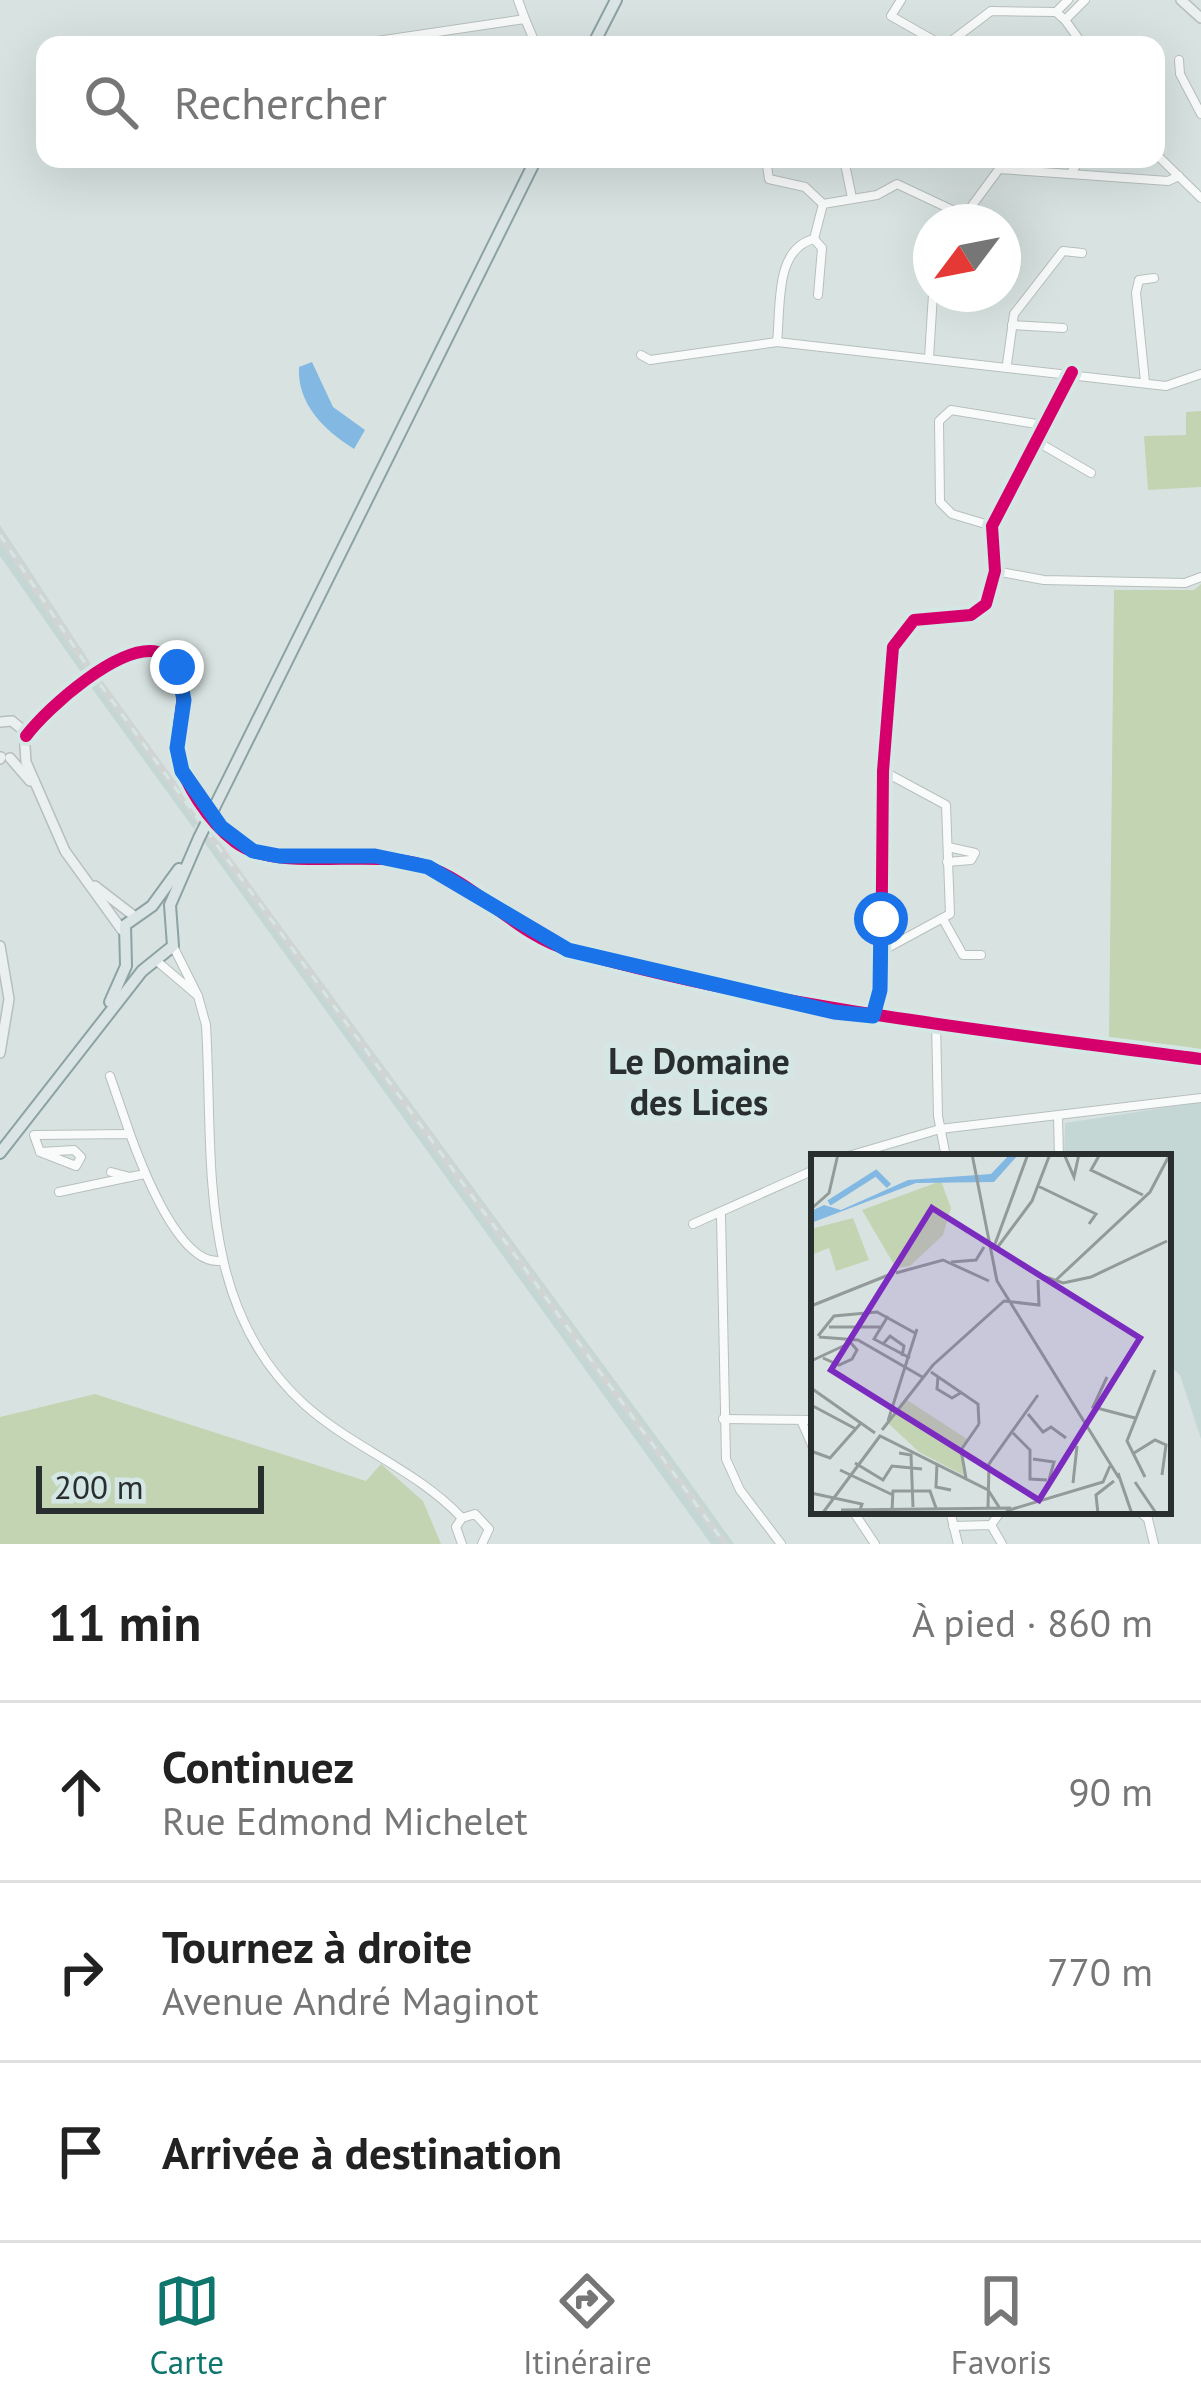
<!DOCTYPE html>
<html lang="fr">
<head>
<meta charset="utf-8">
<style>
	:root { --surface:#fff; --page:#f2f2f2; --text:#222; --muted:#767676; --line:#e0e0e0; --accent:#0f766e }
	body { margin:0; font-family:"PT Sans",sans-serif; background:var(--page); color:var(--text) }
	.compass { position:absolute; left:913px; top:204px; width:108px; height:108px; border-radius:50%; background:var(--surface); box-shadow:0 12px 48px #0002; rotate:238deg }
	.scale { position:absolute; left:36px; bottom:30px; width:228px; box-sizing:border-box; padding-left:12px; border:6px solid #282f2e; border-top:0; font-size:33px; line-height:42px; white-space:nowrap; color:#282f2e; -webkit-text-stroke:9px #d4e7e4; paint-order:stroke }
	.stop { position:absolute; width:36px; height:36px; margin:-27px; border:9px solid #1a73e8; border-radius:50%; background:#fff }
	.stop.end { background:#1a73e8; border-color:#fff; box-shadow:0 3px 12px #0008 }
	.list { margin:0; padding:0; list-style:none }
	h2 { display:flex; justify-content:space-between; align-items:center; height:156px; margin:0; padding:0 48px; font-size:51px }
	h2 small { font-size:39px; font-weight:400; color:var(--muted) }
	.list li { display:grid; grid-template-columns:78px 1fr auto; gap:36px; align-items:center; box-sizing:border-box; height:180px; padding:0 48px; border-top:3px solid var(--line) }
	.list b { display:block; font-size:45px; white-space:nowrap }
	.list p { margin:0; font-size:39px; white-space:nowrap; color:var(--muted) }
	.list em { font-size:39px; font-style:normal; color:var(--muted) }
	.icon { flex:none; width:66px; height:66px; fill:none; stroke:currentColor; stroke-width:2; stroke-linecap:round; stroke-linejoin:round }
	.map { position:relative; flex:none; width:1201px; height:1544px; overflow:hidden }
	.search { position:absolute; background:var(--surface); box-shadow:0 12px 48px #0002; left:36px; right:36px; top:36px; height:132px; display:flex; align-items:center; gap:30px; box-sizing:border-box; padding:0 42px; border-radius:24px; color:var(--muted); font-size:45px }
	.sheet { height:696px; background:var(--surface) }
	nav { display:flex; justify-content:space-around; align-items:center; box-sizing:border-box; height:168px; border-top:3px solid var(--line); background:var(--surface); font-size:33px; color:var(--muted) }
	nav a { display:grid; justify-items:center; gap:6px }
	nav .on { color:var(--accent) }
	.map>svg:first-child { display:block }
	.built { fill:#c4d7d4 }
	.green { fill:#c3d4b3 }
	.water { fill:#82b8e2 }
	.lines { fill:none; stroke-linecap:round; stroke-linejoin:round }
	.street-casing { stroke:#b7bfbe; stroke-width:10 }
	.secondary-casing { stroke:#b7bfbe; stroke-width:12 }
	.primary-casing { stroke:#8da2a3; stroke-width:14 }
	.street { stroke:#f9fbfa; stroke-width:8 }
	.secondary { stroke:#eaefef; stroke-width:9 }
	.primary { stroke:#dae4e5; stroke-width:10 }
	.rail-casing { stroke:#d0d4d3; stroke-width:8 }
	.rail { stroke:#d4e7e4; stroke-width:3; stroke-dasharray:9; stroke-linecap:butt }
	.secondary-bridge-casing { stroke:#b7bfbe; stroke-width:12; stroke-linecap:butt }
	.primary-bridge-casing { stroke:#8da2a3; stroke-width:14; stroke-linecap:butt }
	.secondary-bridge { stroke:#eaefef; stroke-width:9 }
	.primary-bridge { stroke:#dae4e5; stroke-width:10 }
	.cycleway-casing { stroke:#d4e7e4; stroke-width:20 }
	.cycleway { stroke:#d6006c; stroke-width:12 }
	.route { stroke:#1a73e8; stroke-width:15 }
	.labels { text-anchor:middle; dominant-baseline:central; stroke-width:12; stroke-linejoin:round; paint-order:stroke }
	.neighbourhood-label { font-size:36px; font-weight:bold; fill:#282f2e; stroke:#d4e7e4 }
	.inset-river { fill:none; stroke:#82b8e2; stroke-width:6 }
	.inset-road { fill:none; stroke:#929b99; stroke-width:3 }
	.view { fill:#7b2cbf; fill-opacity:0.15; stroke:#7b2cbf; stroke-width:6 }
	.inset-edge { fill:none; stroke:#282f2e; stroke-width:6 }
</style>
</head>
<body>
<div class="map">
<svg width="1201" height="1544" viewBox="0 0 1201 1544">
	<rect width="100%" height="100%" fill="#d8e3e1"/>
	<g class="built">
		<path d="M0,525L93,667L83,675L0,556Z"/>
		<path d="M101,680L200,816L194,829L91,687Z"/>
		<path d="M210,830L678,1466L734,1544H711L204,842Z"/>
		<path d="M1201,1102V1439L1180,1375L1168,1364V1157H1064L1065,1123Z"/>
	</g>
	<g class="green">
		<path d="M1201,411V487L1148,490L1144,436L1186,435V412Z"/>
		<path d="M1201,584V1051L1109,1039L1114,590H1194Z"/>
		<path d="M95,1394L366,1481L381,1464L423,1501L441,1544H0V1417Z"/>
	</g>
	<path class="water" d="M312,362L333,407L365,430L354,449C324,430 297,404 299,367Z"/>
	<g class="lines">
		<g class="street-casing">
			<g id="street">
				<path d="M901,0L891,16L942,45"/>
				<path d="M1068,0L1056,12L1065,20L1085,0"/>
				<path d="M525,19L536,45"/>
				<path d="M1065,20L1083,45"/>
				<path d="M350,45L525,19L518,0"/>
				<path d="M807,45H819"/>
				<path d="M946,45L991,11L1056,12"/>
				<path d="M1179,60L1180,74L1201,114"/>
				<path d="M1156,154L1201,198"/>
				<path d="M766,159L769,179L805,187L823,204L814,239C774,249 781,307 777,342"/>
				<path d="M844,159L852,198"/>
				<path d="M1070,174L1168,181L1179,176"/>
				<path d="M823,204L877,195L897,184L963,215"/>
				<path d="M960,222L999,169L1070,174L1081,159"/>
				<path d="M814,239L822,248L818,295"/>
				<path d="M1012,325L1063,328"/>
				<path d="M641,355L650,360L777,342L1166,386L1201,374"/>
				<path d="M929,358L933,294"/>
				<path d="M1007,364L1014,314L1063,251L1082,253"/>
				<path d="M1145,382L1136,293L1139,280L1154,278"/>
				<path d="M1036,441L1091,473"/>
				<path d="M992,526L952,514L940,502L939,421L951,410L1043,425"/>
				<path d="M995,571L1044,580L1185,583L1201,577"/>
				<path d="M947,862L971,860L975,853L948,847"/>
				<path d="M944,921L963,955H981"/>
				<path d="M880,952L950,914L946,805L883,771"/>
				<path d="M158,962L198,996L173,946"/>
				<path d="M198,996L206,1025C214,1160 195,1306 305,1405C353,1448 417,1470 462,1518"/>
				<path d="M873,1016L881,990L883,771L893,647L914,620L971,615L986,604L995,571L992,526L1072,372"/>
				<path d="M936,1022L938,1116L946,1157"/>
				<path d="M110,1076L130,1134"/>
				<path d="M1058,1117L1059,1157"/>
				<path d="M40,1152L74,1150L81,1157L76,1166L40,1152L34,1135L130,1134C142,1167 179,1265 220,1261"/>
				<path d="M845,1157L940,1129L1201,1098"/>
				<path d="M111,1172L130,1177L145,1174"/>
				<path d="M59,1192L130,1177"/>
				<path d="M721,1215L726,1459L740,1490L781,1544"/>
				<path d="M693,1224L814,1170"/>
				<path d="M723,1419L814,1420"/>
				<path d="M801,1420L814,1450"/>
				<path d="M853,1511L875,1544"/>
				<path d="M950,1511L958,1544"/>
				<path d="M1100,1511H1114"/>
				<path d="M1139,1511L1148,1519L1154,1544"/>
				<path d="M991,1525L1001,1511"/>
				<path d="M953,1526L991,1525L1002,1544"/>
				<path d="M462,1544L456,1527L462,1518L475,1514L489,1529L482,1544"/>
			</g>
		</g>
		<g class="secondary-casing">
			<g id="secondary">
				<path d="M1181,0L1201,18"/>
				<path d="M106,668L123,656L147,650L177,667L184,700L177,748L182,771L221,827L252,851L279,856H375L429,867L568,950L778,1001L1201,1059"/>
				<path d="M0,722L12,721L24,731L26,762L65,851L122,930"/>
				<path d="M26,736L82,685"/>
				<path d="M10,758L30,781"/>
				<path d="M0,759L1,757"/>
				<path d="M95,886L134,916"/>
				<path d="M0,946L9,999L0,1053"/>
			</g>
		</g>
		<g class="primary-casing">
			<g id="primary">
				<path d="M593,45L616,0"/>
				<path d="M215,806L536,159"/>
				<path d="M110,1002L126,966L125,925L152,906L179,869"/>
				<path d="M0,1153L142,971L173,946L170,905L199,838"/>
			</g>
		</g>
		<use href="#street" class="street"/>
		<use href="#secondary" class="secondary"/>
		<use href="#primary" class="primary"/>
		<g class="rail-casing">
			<path id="rail" d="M0,535L89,669L725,1544"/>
		</g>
		<use href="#rail" class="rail"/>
		<g class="secondary-bridge-casing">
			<path id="secondary-bridge" d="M82,685L106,668"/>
		</g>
		<g class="primary-bridge-casing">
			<path id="primary-bridge" d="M199,838L215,806"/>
		</g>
		<use href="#secondary-bridge" class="secondary-bridge"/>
		<use href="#primary-bridge" class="primary-bridge"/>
		<g class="cycleway-casing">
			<g id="cycleway">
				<path d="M26,736C48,707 120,643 158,652L183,679C185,703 176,727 178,751C181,782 210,823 235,842C277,874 369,848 423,865C478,883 516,936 572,951C778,1009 990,1031 1201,1059"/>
				<path d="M873,1016L881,990L883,771L893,647L914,620L971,615L986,604L995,571L992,526L1072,372"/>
			</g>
		</g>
		<use href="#cycleway" class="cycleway"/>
	</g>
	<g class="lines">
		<path class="route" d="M177,667L184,700L177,748L182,771L221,827L253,851L279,856H375L428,867L568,950L834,1012L873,1016L880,990L881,919"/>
	</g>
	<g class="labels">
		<g class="neighbourhood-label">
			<text x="699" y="1060">Le Domaine<tspan x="699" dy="41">des Lices</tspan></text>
		</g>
	</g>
	<g transform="translate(811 1154)">
		<rect width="360" height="360" fill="#d8e3e1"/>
		<path d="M130,27L140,54L132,81L99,112L85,114L51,56ZM42,64L58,106L25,117L18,94L0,101V75ZM96,246L156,285L149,296L154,322L108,298L77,269Z" fill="#c3d4b3"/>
		<path d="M199,0H208L183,28L105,29L0,69V57L13,51L30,56L97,26L180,20Z" fill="#82b8e2"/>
		<path class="inset-river" d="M18,49L65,19L78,32"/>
		<path class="inset-road" d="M161,0L186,127L308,324M253,0L263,23L268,0M289,0L280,16L332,41M227,32L285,60L278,70M0,55L18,39L27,0M184,90L217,0M186,94L221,47L239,0M187,95L229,120M140,108L165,106L173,93M85,119L132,106L178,127M232,122L252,129L280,123L356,87M245,126L339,38L359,0M0,152L80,120M77,162L63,185L99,204M18,173H70M7,182L23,162L66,158L104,179M8,183L47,186L113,224M72,190L79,182L93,192L91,202M12,204L28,211L41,205L46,196L40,189M0,207L41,188M120,218L167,250L168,270M127,223L126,235L141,244L151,238M296,223L282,253L324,264M0,234L64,279M0,251L45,275M217,260L232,278L240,273L255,284M77,267L106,175M71,276L122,211L193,147L228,151L227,126M202,279L219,296V325L236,326M0,297L19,304L50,269M88,299L100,301L102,353M323,299L344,286L355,291L351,321M222,305L243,308L238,326M44,309L72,326L81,312L111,315M126,309L125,333L140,336M29,316L82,341M307,319L321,360M334,323L316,287L344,216M155,324L150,296L168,270M324,328L345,359M262,329L266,292M0,339L51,350L49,356M177,354L178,310L227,241M30,356L200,354M81,357L82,337H119L125,354M195,357L292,328L299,312M11,360L69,282L177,336L188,353M287,360L285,341L303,327"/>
		<path class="view" d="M121,54L329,184L228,346L20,216Z"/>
		<rect width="360" height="360" class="inset-edge"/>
	</g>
</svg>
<svg class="compass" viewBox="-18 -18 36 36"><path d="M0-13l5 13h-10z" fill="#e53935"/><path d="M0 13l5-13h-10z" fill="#767676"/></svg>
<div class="scale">200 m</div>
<div class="stop" style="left:881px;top:919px"></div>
<div class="stop end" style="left:177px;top:667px"></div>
<div class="search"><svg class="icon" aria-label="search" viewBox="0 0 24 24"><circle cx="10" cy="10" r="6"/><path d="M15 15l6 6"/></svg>Rechercher</div>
</div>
<section class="sheet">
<h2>11 min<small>À pied · 860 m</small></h2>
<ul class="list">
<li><svg class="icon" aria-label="ahead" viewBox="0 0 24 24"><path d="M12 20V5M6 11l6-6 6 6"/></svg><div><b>Continuez</b><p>Rue Edmond Michelet</p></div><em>90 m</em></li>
<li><svg class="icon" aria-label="right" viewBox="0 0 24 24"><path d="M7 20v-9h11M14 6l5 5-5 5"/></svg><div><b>Tournez à droite</b><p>Avenue André Maginot</p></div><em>770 m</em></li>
<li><svg class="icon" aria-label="arrive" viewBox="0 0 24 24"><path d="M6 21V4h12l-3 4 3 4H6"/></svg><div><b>Arrivée à destination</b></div></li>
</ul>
</section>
<nav>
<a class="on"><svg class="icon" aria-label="map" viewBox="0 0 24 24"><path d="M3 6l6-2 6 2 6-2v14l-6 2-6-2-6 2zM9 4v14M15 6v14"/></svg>Carte</a>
<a><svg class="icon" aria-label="directions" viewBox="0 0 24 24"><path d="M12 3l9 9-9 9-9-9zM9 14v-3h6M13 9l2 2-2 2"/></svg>Itinéraire</a>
<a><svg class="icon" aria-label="saved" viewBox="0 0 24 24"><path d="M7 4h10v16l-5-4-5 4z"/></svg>Favoris</a>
</nav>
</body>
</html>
